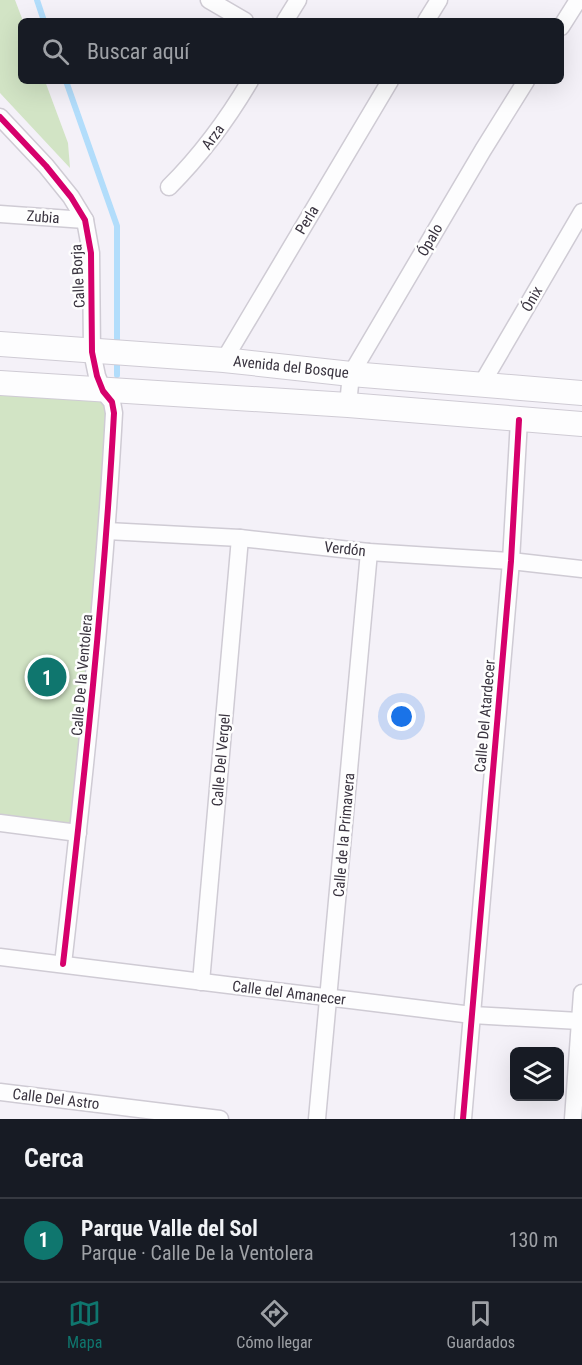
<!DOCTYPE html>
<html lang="es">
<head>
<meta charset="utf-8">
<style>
	:root { --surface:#171b24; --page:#20242c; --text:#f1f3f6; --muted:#9ea1a6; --line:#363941; --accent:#0f766e }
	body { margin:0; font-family:"Roboto Condensed",sans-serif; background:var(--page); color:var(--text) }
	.controls { position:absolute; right:18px; bottom:18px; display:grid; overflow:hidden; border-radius:9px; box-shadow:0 6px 24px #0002 }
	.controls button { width:54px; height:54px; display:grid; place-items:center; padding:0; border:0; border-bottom:2px solid var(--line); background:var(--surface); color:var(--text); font:30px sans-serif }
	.you { position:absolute; left:402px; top:717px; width:21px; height:21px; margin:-15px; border:4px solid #fff; border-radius:50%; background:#1a73e8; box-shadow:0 0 0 9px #1a73e833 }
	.badge { display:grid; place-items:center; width:39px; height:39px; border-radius:50%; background:var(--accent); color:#fff; font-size:20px; font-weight:700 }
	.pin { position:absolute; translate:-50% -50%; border:3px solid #fff; box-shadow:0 2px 6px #0006 }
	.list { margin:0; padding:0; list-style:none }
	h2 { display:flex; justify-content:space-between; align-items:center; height:78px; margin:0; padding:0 24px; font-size:26px }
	h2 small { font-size:20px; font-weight:400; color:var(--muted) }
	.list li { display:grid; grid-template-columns:39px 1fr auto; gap:18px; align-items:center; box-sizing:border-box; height:84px; padding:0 24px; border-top:2px solid var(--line) }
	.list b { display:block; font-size:22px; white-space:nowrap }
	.list p { margin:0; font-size:20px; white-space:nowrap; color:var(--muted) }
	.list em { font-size:20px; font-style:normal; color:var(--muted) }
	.icon { flex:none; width:33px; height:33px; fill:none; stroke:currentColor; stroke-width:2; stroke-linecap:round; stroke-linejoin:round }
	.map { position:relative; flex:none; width:582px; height:1119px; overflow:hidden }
	.search { position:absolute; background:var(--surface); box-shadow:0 6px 24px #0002; left:18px; right:18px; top:18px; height:66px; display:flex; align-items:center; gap:15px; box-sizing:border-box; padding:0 21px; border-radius:9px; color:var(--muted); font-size:22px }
	.sheet { height:162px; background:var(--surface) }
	nav { display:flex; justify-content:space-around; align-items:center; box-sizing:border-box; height:84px; border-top:2px solid var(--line); background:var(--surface); font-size:16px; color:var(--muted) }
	nav a { display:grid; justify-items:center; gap:3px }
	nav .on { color:var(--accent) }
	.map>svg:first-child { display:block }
	.green { fill:#d2e4c5 }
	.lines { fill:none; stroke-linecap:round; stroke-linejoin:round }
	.stream { stroke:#b2ddfb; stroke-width:6 }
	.street-casing { stroke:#cfcbd4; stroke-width:19 }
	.secondary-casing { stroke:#cfcbd4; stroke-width:26 }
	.street { stroke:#fdfdfe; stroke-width:16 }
	.secondary { stroke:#fdfdfe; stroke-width:24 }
	.cycleway-casing { stroke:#fefefe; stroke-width:10 }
	.cycleway { stroke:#d6006c; stroke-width:6 }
	.labels { text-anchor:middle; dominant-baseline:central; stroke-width:5; stroke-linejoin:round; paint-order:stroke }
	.street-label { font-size:15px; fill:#39333f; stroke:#fefefe }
</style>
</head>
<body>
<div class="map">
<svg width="582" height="1119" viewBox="0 0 582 1119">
	<rect width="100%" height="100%" fill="#f4f1f8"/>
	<g class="green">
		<path d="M0,0H15L23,21H21V81H45L68,143L70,168L0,93Z"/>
		<path d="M0,383L112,402L78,833L0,823Z"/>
	</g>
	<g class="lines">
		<g class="stream">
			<path d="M37,0L44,21"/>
			<path d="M66,81L117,226V347"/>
			<path d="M117,357V375"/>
		</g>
		<g class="street-casing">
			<g id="street">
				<path d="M209,0L245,21"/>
				<path d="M285,21L298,0"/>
				<path d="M426,21L439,0"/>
				<path d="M561,27L578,0"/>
				<path d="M0,117L46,166L71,197L85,220L91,253L92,352L97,376L103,391L112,402L114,413C104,597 84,781 63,964"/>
				<path d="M169,187C201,155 227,120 250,81"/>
				<path d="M0,214L85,220"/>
				<path d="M224,360L390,81"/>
				<path d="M481,385L582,212"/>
				<path d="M348,405L351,374L483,150L526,81"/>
				<path d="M107,531L240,538L369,552L511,561L582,569"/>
				<path d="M0,823L78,833"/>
				<path d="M0,957L472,1015L579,1021"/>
				<path d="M201,982L240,538"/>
				<path d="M0,1092L220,1119"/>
				<path d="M317,1119L369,552"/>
				<path d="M463,1119L511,561L519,420"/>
				<path d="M573,1119L582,993"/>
			</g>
		</g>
		<g class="secondary-casing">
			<g id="secondary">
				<path d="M0,344L224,360L351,374L582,393"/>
				<path d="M0,383L348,405L582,424"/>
			</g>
		</g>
		<use href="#street" class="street"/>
		<use href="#secondary" class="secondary"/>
		<g class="cycleway-casing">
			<g id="cycleway">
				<path d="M0,117L46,166L71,197L85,220L91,253L92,352L97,376L103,391L112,402L114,413C104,597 84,781 63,964"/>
				<path d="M463,1119L511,561L519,420"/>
			</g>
		</g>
		<use href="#cycleway" class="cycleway"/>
	</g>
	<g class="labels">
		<g class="street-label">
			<text transform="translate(213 137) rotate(-54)">Arza</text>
			<text transform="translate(43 217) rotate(4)">Zubia</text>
			<text transform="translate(307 220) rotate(-59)">Perla</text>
			<text transform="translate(430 240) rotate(-60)">Ópalo</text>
			<text transform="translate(78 276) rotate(-93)">Calle Borja</text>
			<text transform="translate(532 299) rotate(-60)">Ónix</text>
			<text transform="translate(291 367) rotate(6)">Avenida del Bosque</text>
			<text transform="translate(345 549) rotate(6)">Verdón</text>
			<text transform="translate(82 675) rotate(-85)">Calle De la Ventolera</text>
			<text transform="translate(485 716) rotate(-85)">Calle Del Atardecer</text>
			<text transform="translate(221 760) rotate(-85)">Calle Del Vergel</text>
			<text transform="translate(344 835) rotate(-85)">Calle de la Primavera</text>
			<text transform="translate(289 993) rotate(7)">Calle del Amanecer</text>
			<text transform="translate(56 1099) rotate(7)">Calle Del Astro</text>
		</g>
	</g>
</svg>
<div class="controls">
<button><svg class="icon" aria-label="layers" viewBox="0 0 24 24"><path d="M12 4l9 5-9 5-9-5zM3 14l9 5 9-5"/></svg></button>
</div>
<div class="you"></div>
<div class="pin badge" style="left:47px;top:677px">1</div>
<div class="search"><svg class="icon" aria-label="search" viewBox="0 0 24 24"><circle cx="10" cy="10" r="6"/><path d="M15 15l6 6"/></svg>Buscar aquí</div>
</div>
<section class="sheet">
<h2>Cerca<small></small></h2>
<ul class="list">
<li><span class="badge">1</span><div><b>Parque Valle del Sol</b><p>Parque · Calle De la Ventolera</p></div><em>130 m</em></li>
</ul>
</section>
<nav>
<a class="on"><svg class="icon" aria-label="map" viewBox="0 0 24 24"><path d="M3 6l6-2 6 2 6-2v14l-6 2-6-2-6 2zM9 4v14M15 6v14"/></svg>Mapa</a>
<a><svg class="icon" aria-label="directions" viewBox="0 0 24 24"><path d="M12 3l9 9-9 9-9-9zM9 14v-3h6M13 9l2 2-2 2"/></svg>Cómo llegar</a>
<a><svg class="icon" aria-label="saved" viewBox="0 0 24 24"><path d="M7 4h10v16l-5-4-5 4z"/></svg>Guardados</a>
</nav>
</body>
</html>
